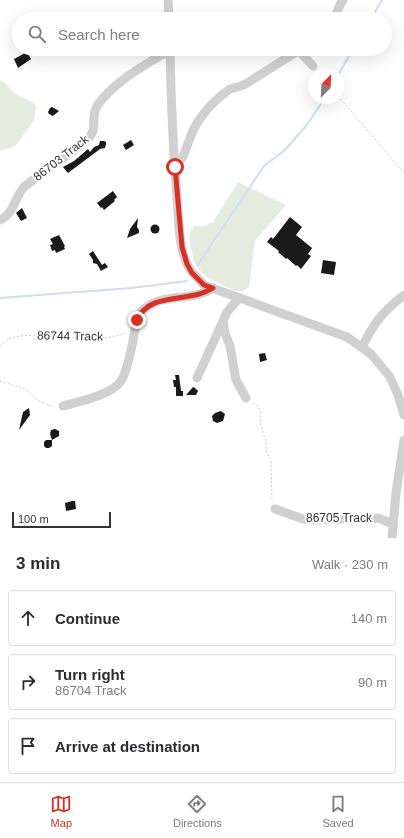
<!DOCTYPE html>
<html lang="en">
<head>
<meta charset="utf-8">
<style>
	:root { --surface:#fff; --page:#f2f2f3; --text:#2b2b33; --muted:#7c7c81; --line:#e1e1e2; --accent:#d93025 }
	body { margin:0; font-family:Arial,sans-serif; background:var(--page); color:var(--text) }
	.compass { position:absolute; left:308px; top:68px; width:36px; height:36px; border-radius:50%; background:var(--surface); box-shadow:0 4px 16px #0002; rotate:24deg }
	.scale { position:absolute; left:12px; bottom:10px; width:99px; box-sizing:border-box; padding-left:4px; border:2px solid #333; border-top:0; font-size:11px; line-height:14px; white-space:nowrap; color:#333; -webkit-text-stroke:3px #fff; paint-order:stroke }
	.stop { position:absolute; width:12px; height:12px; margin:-9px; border:3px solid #d93025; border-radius:50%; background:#fff }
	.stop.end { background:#d93025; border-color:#fff; box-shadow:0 1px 4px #0008 }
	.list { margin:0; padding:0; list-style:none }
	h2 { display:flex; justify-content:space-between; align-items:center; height:52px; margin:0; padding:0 16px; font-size:17px }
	h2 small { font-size:13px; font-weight:400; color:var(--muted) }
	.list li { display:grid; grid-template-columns:26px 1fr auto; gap:12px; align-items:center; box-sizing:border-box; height:56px; margin:0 8px 8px; padding:0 8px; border:1px solid var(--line); border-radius:4px }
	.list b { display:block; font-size:15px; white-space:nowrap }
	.list p { margin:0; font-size:13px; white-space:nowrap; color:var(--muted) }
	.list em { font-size:13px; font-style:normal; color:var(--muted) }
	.icon { flex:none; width:22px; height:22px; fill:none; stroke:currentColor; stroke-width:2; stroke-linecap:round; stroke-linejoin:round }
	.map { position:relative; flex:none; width:404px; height:538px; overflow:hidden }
	.search { position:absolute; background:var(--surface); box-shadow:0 4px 16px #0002; left:12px; right:12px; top:12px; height:44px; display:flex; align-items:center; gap:10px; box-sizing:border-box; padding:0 14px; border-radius:22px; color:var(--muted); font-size:15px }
	.sheet { height:244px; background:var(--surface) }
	nav { display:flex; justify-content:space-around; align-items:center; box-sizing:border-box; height:56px; border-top:1px solid var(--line); background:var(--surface); font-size:11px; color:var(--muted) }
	nav a { display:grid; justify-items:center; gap:2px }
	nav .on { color:var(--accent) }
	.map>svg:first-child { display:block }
	.green { fill:#e4ecdf }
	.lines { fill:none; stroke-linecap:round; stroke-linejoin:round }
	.stream { stroke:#cfdeee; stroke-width:2 }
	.building { fill:#1a1a1a }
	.path { stroke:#cdcdcd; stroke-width:1; stroke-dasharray:2 2; stroke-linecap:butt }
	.minor { stroke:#d0d0d0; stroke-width:9 }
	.route { stroke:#d93025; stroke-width:5 }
	.labels { text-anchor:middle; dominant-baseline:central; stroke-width:4; stroke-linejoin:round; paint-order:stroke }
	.street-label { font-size:12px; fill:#333; stroke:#fff }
</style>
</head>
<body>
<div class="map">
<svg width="404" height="538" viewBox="0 0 404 538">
	<rect width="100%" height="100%" fill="#fff"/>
	<g class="green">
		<path d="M0,80C9,84 8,88 14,93C21,98 31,99 36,106L34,120L17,144L13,147L0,151Z"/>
		<path d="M238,182L286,205L255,241L249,287L243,291H235L208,278L199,270L194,262L189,238L191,230L194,226H204L213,222Z"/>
	</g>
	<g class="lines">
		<g class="stream">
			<path d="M371,19L382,0"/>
			<path d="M338,75L353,49"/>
			<path d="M197,266L264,166L285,150L306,126L325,98"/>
			<path d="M0,298L131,288L187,281"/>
		</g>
	</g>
	<g class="building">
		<path d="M27,52L31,59L18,68L14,59Z"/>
		<path d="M52,107L59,111L53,116L49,114L48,112L50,108Z"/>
		<path d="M131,140L134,145L126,150L123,145Z"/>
		<path d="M100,141H104L106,142V144L105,148L100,149L68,173L63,167L74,161L88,149L90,152L94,147L99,145Z"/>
		<path d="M113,191L117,197L114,200L115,201L104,210L102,207L101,208L97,203Z"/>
		<path d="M22,208L27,218L21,221L16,213Z"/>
		<path d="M290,217L302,227L296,235L312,248L308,254L311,256L301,269L297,265L296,266L287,258L286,259L278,252L279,251L267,242L271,237L273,239Z"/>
		<path d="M138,218L137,227L139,230V233L127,238L130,229Z"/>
		<circle cx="155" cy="229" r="4.5"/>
		<path d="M59,235L65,246L64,247L65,249L56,253L55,250L52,251L50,245L53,244L50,239Z"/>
		<path d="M93,251L102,265L105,263L108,267L101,271L97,264L93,263V260L89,254Z"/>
		<path d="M323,260L336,262L334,275L321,273Z"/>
		<path d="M265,353L267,360L260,362L259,354Z"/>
		<path d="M175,375H179L181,391H183V396H176V387H174L173,380H176Z"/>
		<path d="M193,387L195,388L198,391L196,395H186Z"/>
		<path d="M29,408L30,415L19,430L23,412Z"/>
		<path d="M221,411L225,414L223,421L217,423L213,421L212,416L215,413Z"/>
		<path d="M55,429L59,431V436L52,440L50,434L51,430Z"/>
		<path d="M46,440H52V446L49,448H46L44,446V442Z"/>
		<path d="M72,501H75L76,509L66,511L65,503Z"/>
	</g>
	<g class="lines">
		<g class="path">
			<path d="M338,96L404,173"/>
			<path d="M0,346C2,344 4,341 7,340C22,330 71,339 90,339C102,340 115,336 126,333"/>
			<path d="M0,381L25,389L39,401L54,407"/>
			<path d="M253,403L258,406L261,412L260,422L266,442V447L267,453L271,460L272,502"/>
		</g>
		<g class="minor">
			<path d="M168,0L169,19"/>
			<path d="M334,19C338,12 338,6 343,0"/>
			<path d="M170,49C171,99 173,148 177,198C179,219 178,244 187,264C190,272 198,278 204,285L347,337L371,354L390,377L398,395L404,415"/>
			<path d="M299,51L313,66"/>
			<path d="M175,167L183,157L193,130L199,120L210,106L222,95L230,89L244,85L301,49"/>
			<path d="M0,220C15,213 14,197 25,186L81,145C86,141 91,137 93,131C95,123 92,114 97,106C113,82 146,64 170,50"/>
			<path d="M239,298L227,312L223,321L225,333L230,346L236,380L246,398"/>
			<path d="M362,347C374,323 382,312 404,295"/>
			<path d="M197,378L223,321"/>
			<path d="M63,406C78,402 112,395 121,381C126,374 133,344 134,334C136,325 136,315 144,309C159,296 178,299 196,295C202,294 208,291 213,288"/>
			<path d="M275,509L303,519L314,520L378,518L393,524"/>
			<path d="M392,538L396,493L404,440"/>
		</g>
	</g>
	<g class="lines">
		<path class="route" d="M137,320C147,297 174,300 195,295C202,294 207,291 213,288L204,285L192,273L187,264L182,247L175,167"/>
	</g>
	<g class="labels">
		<g class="street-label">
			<text transform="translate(61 158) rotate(-38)">86703 Track</text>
			<text transform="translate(70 336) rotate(1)">86744 Track</text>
			<text x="339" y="518">86705 Track</text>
		</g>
	</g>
</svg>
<svg class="compass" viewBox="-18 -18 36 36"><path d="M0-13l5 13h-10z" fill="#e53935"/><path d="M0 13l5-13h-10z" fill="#7c7c81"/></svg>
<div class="scale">100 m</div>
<div class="stop" style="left:175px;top:167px"></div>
<div class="stop end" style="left:137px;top:320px"></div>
<div class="search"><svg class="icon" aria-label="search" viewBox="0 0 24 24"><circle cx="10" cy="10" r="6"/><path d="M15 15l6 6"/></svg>Search here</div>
</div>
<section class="sheet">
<h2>3 min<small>Walk · 230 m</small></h2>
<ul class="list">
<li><svg class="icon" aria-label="ahead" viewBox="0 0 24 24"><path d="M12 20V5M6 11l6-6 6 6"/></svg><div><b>Continue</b></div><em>140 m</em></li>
<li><svg class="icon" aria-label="right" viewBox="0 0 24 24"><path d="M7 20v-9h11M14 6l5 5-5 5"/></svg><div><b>Turn right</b><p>86704 Track</p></div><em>90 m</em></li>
<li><svg class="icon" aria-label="arrive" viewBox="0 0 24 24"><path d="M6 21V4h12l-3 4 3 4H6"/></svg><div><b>Arrive at destination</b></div></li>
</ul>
</section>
<nav>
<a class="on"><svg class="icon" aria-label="map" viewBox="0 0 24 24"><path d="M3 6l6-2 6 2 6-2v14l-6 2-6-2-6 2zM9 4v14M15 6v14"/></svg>Map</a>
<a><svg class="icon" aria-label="directions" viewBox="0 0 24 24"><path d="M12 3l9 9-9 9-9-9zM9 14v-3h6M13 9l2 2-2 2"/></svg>Directions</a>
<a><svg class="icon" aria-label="saved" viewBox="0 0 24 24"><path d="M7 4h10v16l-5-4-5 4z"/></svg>Saved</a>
</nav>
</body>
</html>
